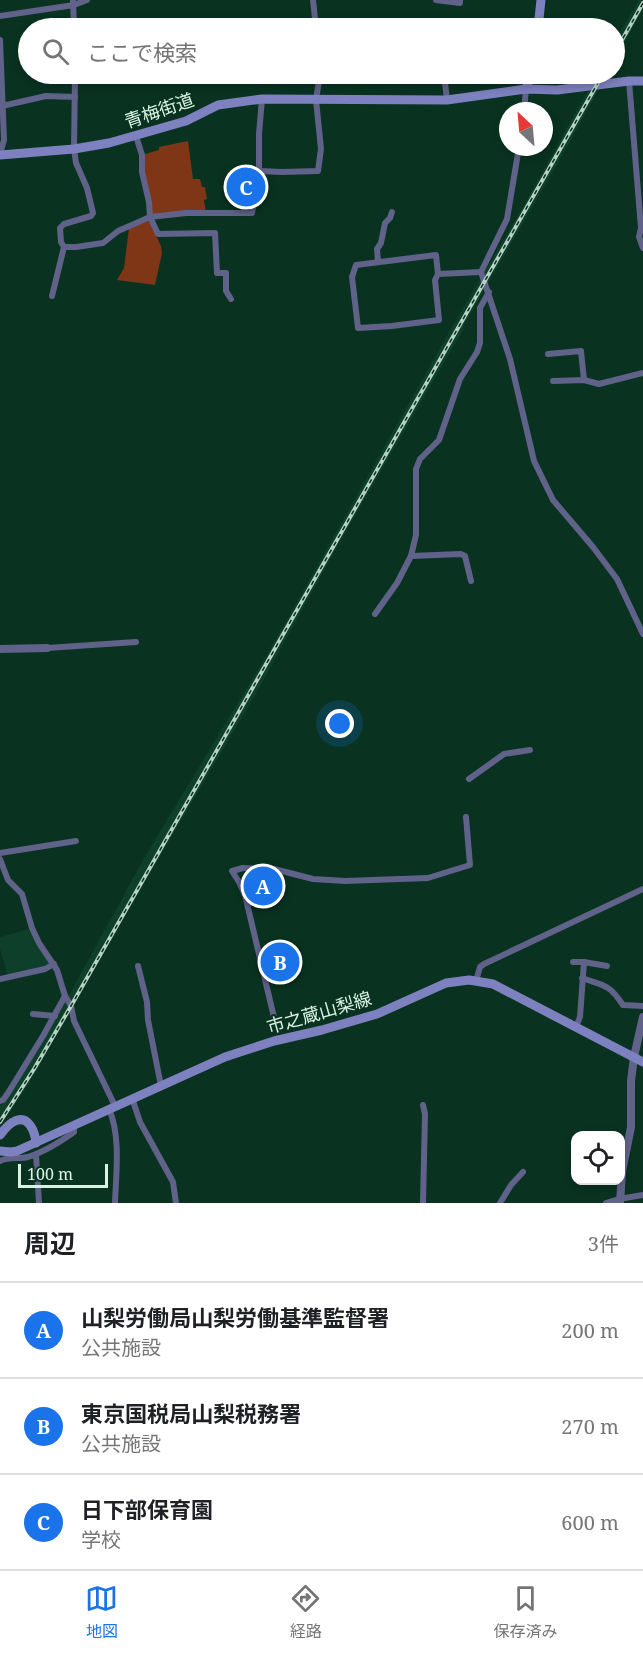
<!DOCTYPE html>
<html lang="ja">
<head>
<meta charset="utf-8">
<style>
	:root { --surface:#fff; --page:#f2f2f2; --text:#202124; --muted:#757577; --line:#e0e0e0; --accent:#1a73e8 }
	body { margin:0; font-family:"Noto Serif","Noto Sans JP",serif; background:var(--page); color:var(--text) }
	.controls { position:absolute; right:18px; bottom:18px; display:grid; overflow:hidden; border-radius:12px; box-shadow:0 3px 9px #0003 }
	.controls button { width:54px; height:54px; display:grid; place-items:center; padding:0; border:0; border-bottom:2px solid var(--line); background:var(--surface); color:var(--text); font:30px sans-serif }
	.compass { position:absolute; left:499px; top:102px; width:54px; height:54px; border-radius:50%; background:var(--surface); box-shadow:0 3px 9px #0003; rotate:334deg }
	.scale { position:absolute; left:18px; bottom:15px; width:90px; box-sizing:border-box; padding-left:6px; border:3px solid #d8f3e4; border-top:0; font-size:16px; line-height:21px; white-space:nowrap; color:#d8f3e4; -webkit-text-stroke:4px #093221; paint-order:stroke }
	.you { position:absolute; left:340px; top:724px; width:21px; height:21px; margin:-15px; border:4px solid #fff; border-radius:50%; background:#1a73e8; box-shadow:0 0 0 9px #1a73e833 }
	.badge { display:grid; place-items:center; width:39px; height:39px; border-radius:50%; background:var(--accent); color:#fff; font-size:20px; font-weight:700 }
	.pin { position:absolute; translate:-50% -50%; border:3px solid #fff; box-shadow:0 2px 6px #0006 }
	.list { margin:0; padding:0; list-style:none }
	h2 { display:flex; justify-content:space-between; align-items:center; height:78px; margin:0; padding:0 24px; font-size:26px }
	h2 small { font-size:20px; font-weight:400; color:var(--muted) }
	.list li { display:grid; grid-template-columns:39px 1fr auto; gap:18px; align-items:center; box-sizing:border-box; height:96px; padding:0 24px; border-top:2px solid var(--line) }
	.list b { display:block; font-size:22px; white-space:nowrap }
	.list p { margin:0; font-size:20px; white-space:nowrap; color:var(--muted) }
	.list em { font-size:20px; font-style:normal; color:var(--muted) }
	.icon { flex:none; width:33px; height:33px; fill:none; stroke:currentColor; stroke-width:2; stroke-linecap:round; stroke-linejoin:round }
	.map { position:relative; flex:none; width:643px; height:1203px; overflow:hidden }
	.search { position:absolute; background:var(--surface); box-shadow:0 3px 9px #0003; left:18px; right:18px; top:18px; height:66px; display:flex; align-items:center; gap:15px; box-sizing:border-box; padding:0 21px; border-radius:33px; color:var(--muted); font-size:22px }
	.sheet { height:366px; background:var(--surface) }
	nav { display:flex; justify-content:space-around; align-items:center; box-sizing:border-box; height:84px; border-top:2px solid var(--line); background:var(--surface); font-size:16px; color:var(--muted) }
	nav a { display:grid; justify-items:center; gap:3px }
	nav .on { color:var(--accent) }
	.map>svg:first-child { display:block }
	.built { fill:#0d3f2b }
	.green { fill:#7f3617 }
	.lines { fill:none; stroke-linecap:round; stroke-linejoin:round }
	.minor { stroke:#606289; stroke-width:6 }
	.tertiary { stroke:#606289; stroke-width:8 }
	.secondary { stroke:#7e81bf; stroke-width:9 }
	.rail-casing { stroke:#b5d2c3; stroke-width:4 }
	.rail { stroke:#093221; stroke-width:1.5; stroke-dasharray:4.5; stroke-linecap:butt }
	.labels { text-anchor:middle; dominant-baseline:central; stroke-width:4.5; stroke-linejoin:round; paint-order:stroke }
	.street-label { font-size:18px; fill:#d8f3e4; stroke:#093221 }
</style>
</head>
<body>
<div class="map">
<svg width="643" height="1203" viewBox="0 0 643 1203">
	<rect width="100%" height="100%" fill="#093221"/>
	<g class="built">
		<path d="M639,0H643V9L615,60V40Z"/>
		<path d="M597,74H607L570,142L465,323L463,330L338,545L258,690L72,1006L39,1067L0,1127V1106L31,1060L62,1008L144,858L268,653L453,325L523,207Z"/>
		<path d="M32,928L54,964L8,976L0,949V937Z"/>
	</g>
	<g class="green">
		<path d="M188,141L193,179H200L202,187H205L207,199L204,200L206,213L153,218L149,202L142,155L159,150V147Z"/>
		<path d="M149,221L161,246L162,253L155,285L117,280L124,268L129,228Z"/>
	</g>
	<g class="lines">
		<g class="minor">
			<path d="M73,0L74,28"/>
			<path d="M313,0L316,28"/>
			<path d="M436,0L460,3V0"/>
			<path d="M0,16L74,5L87,0"/>
			<path d="M0,40L4,140L0,154"/>
			<path d="M444,74L447,100"/>
			<path d="M629,81L641,228L639,237L643,248"/>
			<path d="M2,106L46,96L75,97"/>
			<path d="M524,111L526,89"/>
			<path d="M136,136L142,155V172L149,202L150,217L158,234L215,233L217,273H226V291L231,299"/>
			<path d="M519,147L507,219L481,272L510,359L534,461L553,500L593,547L617,579L643,634"/>
			<path d="M259,171L282,172L318,171L321,149L316,100L320,74"/>
			<path d="M64,247H76L103,243L118,231L150,217L186,213H252L259,171V134L262,99"/>
			<path d="M436,255L438,274L435,280L439,320L392,326L358,328L352,277L356,265Z"/>
			<path d="M378,262L377,249L381,243L385,223L390,218L392,212"/>
			<path d="M438,274L481,272"/>
			<path d="M52,296L64,247L61,242L60,228L64,224L91,216L93,213L87,188L76,163L74,149L75,74"/>
			<path d="M548,354L581,351L584,380"/>
			<path d="M553,381L584,380L599,384L643,373"/>
			<path d="M411,556L461,554L465,556L471,581"/>
			<path d="M375,614L397,583L411,556L416,535V469L420,459L439,440L460,379L477,352L480,343V308L489,292"/>
			<path d="M47,648L136,642"/>
			<path d="M469,779L504,754L530,750"/>
			<path d="M0,853L76,841"/>
			<path d="M0,859L8,880L22,894L32,928L39,943L57,970L65,996L71,1006L74,1021L115,1106"/>
			<path d="M573,962H584"/>
			<path d="M138,966L147,1002L148,1020L161,1086"/>
			<path d="M582,978C605,986 609,984 623,1005L643,1006"/>
			<path d="M0,979L45,969L54,964"/>
			<path d="M476,981L480,967L484,964L643,889"/>
			<path d="M33,1014L55,1016"/>
			<path d="M576,1027L580,1017L584,962L607,966"/>
			<path d="M277,1030L245,895L239,882L232,871L243,868L274,869L313,879L345,881L428,878L470,865L466,817"/>
			<path d="M132,1098L140,1122L173,1182L176,1203"/>
			<path d="M0,1101L3,1100L8,1093L43,1036L65,996"/>
			<path d="M109,1109C121,1136 116,1174 115,1203"/>
			<path d="M36,1155L39,1203"/>
			<path d="M0,1161C8,1157 19,1159 28,1157C44,1152 60,1142 74,1132V1125"/>
			<path d="M423,1203L425,1114L423,1105"/>
			<path d="M500,1203L511,1185L523,1172"/>
			<path d="M606,1203L619,1199L643,1195"/>
		</g>
		<g class="tertiary">
			<path d="M0,649L47,648"/>
			<path d="M620,1203L622,1172L631,1127V1081L634,1057L643,1017"/>
		</g>
		<g class="secondary">
			<path d="M538,28L541,0"/>
			<path d="M526,89L531,74"/>
			<path d="M0,155L74,149L109,143L186,121L218,105L262,99L447,100L526,89L557,90L629,81H643"/>
			<path d="M0,1135C4,1130 9,1123 15,1121C29,1115 35,1132 36,1143"/>
			<path d="M0,1151L11,1152L17,1151L225,1057L274,1041L322,1030L377,1014L446,983L469,980L493,984L643,1062"/>
		</g>
		<g class="rail-casing">
			<g id="rail">
				<path d="M614,54L643,3"/>
				<path d="M0,1122L34,1069L71,1006L603,74"/>
			</g>
		</g>
		<use href="#rail" class="rail"/>
	</g>
	<g class="labels">
		<g class="street-label">
			<text transform="translate(159 110) rotate(-19)">青梅街道</text>
			<text transform="translate(319 1012) rotate(-16)">市之蔵山梨線</text>
		</g>
	</g>
</svg>
<div class="controls">
<button><svg class="icon" aria-label="locate" viewBox="0 0 24 24"><circle cx="12" cy="12" r="6"/><path d="M12 2v4M12 18v4M2 12h4M18 12h4"/></svg></button>
</div>
<svg class="compass" viewBox="-18 -18 36 36"><path d="M0-13l5 13h-10z" fill="#e53935"/><path d="M0 13l5-13h-10z" fill="#757577"/></svg>
<div class="scale">100 m</div>
<div class="you"></div>
<div class="pin badge" style="left:263px;top:886px">A</div>
<div class="pin badge" style="left:280px;top:962px">B</div>
<div class="pin badge" style="left:246px;top:187px">C</div>
<div class="search"><svg class="icon" aria-label="search" viewBox="0 0 24 24"><circle cx="10" cy="10" r="6"/><path d="M15 15l6 6"/></svg>ここで検索</div>
</div>
<section class="sheet">
<h2>周辺<small>3件</small></h2>
<ul class="list">
<li><span class="badge">A</span><div><b>山梨労働局山梨労働基準監督署</b><p>公共施設</p></div><em>200 m</em></li>
<li><span class="badge">B</span><div><b>東京国税局山梨税務署</b><p>公共施設</p></div><em>270 m</em></li>
<li><span class="badge">C</span><div><b>日下部保育園</b><p>学校</p></div><em>600 m</em></li>
</ul>
</section>
<nav>
<a class="on"><svg class="icon" aria-label="map" viewBox="0 0 24 24"><path d="M3 6l6-2 6 2 6-2v14l-6 2-6-2-6 2zM9 4v14M15 6v14"/></svg>地図</a>
<a><svg class="icon" aria-label="directions" viewBox="0 0 24 24"><path d="M12 3l9 9-9 9-9-9zM9 14v-3h6M13 9l2 2-2 2"/></svg>経路</a>
<a><svg class="icon" aria-label="saved" viewBox="0 0 24 24"><path d="M7 4h10v16l-5-4-5 4z"/></svg>保存済み</a>
</nav>
</body>
</html>
